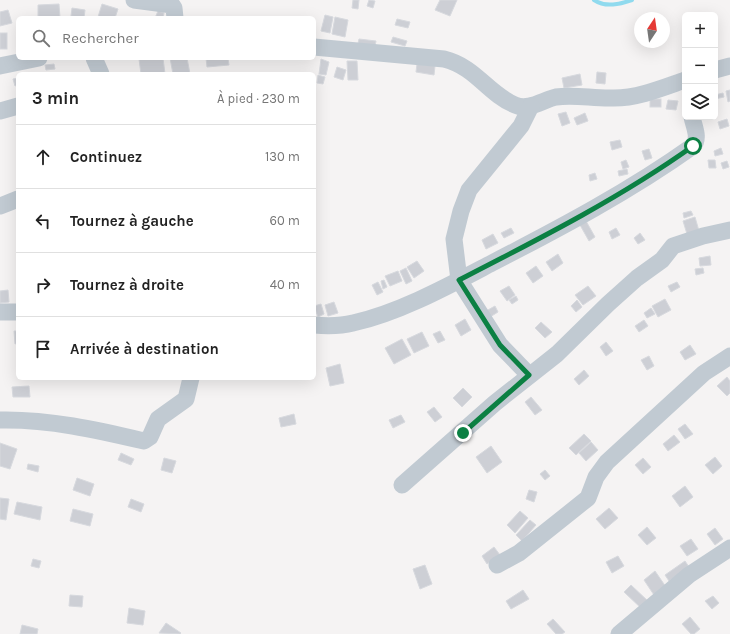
<!DOCTYPE html>
<html lang="fr">
<head>
<meta charset="utf-8">
<style>
	:root { --surface:#fff; --page:#f2f2f2; --text:#222; --muted:#767676; --line:#e0e0e0 }
	body { margin:0; font-family:Karla,sans-serif; background:var(--page); color:var(--text) }
	.controls { position:absolute; right:12px; top:12px; display:grid; overflow:hidden; border-radius:6px; box-shadow:0 4px 16px #0002 }
	.controls button { width:36px; height:36px; display:grid; place-items:center; padding:0; border:0; border-bottom:1px solid var(--line); background:var(--surface); color:var(--text); font:20px sans-serif }
	.compass { position:absolute; left:634px; top:12px; width:36px; height:36px; border-radius:50%; background:var(--surface); box-shadow:0 4px 16px #0002; rotate:13deg }
	.stop { position:absolute; width:12px; height:12px; margin:-9px; border:3px solid #0b8043; border-radius:50%; background:#fff }
	.stop.end { background:#0b8043; border-color:#fff; box-shadow:0 1px 4px #0008 }
	.list { margin:0; padding:0; list-style:none }
	h2 { display:flex; justify-content:space-between; align-items:center; height:52px; margin:0; padding:0 16px; font-size:17px }
	h2 small { font-size:13px; font-weight:400; color:var(--muted) }
	.list li { display:grid; grid-template-columns:26px 1fr auto; gap:12px; align-items:center; box-sizing:border-box; height:64px; padding:0 16px; border-top:1px solid var(--line) }
	.list b { display:block; font-size:15px; white-space:nowrap }
	.list em { font-size:13px; font-style:normal; color:var(--muted) }
	.icon { flex:none; width:22px; height:22px; fill:none; stroke:currentColor; stroke-width:2; stroke-linecap:round; stroke-linejoin:round }
	.map { position:relative; flex:none; width:730px; height:634px; overflow:hidden }
	.search { position:absolute; background:var(--surface); box-shadow:0 4px 16px #0002; left:16px; top:16px; width:300px; height:44px; display:flex; align-items:center; gap:10px; box-sizing:border-box; padding:0 14px; border-radius:6px; color:var(--muted); font-size:15px }
	.panel { position:absolute; background:var(--surface); box-shadow:0 4px 16px #0002; left:16px; top:72px; width:300px; height:308px; border-radius:6px }
	.map>svg:first-child { display:block }
	.lines { fill:none; stroke-linecap:round; stroke-linejoin:round }
	.stream { stroke:#90daee; stroke-width:4 }
	.building { fill:#cdcfd5; stroke:#d7d9de }
	.minor { stroke:#c1cad2; stroke-width:17 }
	.route { stroke:#0b8043; stroke-width:5 }
</style>
</head>
<body>
<div class="map">
<svg width="730" height="634" viewBox="0 0 730 634">
	<rect width="100%" height="100%" fill="#f5f3f3"/>
	<g class="lines">
		<path class="stream" d="M594,0C606,8 620,4 632,0"/>
	</g>
	<g class="building">
		<path d="M353,0H359L358,9L352,8Z"/>
		<path d="M369,0L375,1L373,8L367,6Z"/>
		<path d="M440,0H457L450,16L435,10Z"/>
		<path d="M59,4L60,18H38V5Z"/>
		<path d="M102,4L118,9L115,18L98,17Z"/>
		<path d="M72,8L85,10L84,18L71,16Z"/>
		<path d="M8,10L12,23L0,26V12Z"/>
		<path d="M158,11L164,13L163,18H155Z"/>
		<path d="M325,15L333,17L330,33L321,31Z"/>
		<path d="M335,17L348,20L345,37L332,34Z"/>
		<path d="M397,19L410,22L408,28L395,25Z"/>
		<rect x="0" y="33" width="7" height="16"/>
		<path d="M393,37L407,41L405,46L391,42Z"/>
		<path d="M359,39L376,41L374,51L357,48Z"/>
		<path d="M163,58L165,74H141L139,59Z"/>
		<path d="M170,58H187L190,74H173Z"/>
		<path d="M206,58H228L229,65L207,67Z"/>
		<path d="M321,59L329,62L326,75L319,74Z"/>
		<path d="M347,61H357L358,80H348Z"/>
		<path d="M54,64L55,69L46,70L45,65Z"/>
		<path d="M417,64L435,66L434,75L416,72Z"/>
		<path d="M337,67L346,70L343,80L334,77Z"/>
		<path d="M597,72L606,73L605,84L596,83Z"/>
		<path d="M580,74L582,85L564,88L562,78Z"/>
		<path d="M318,75L325,77L323,84L317,83Z"/>
		<path d="M18,78V85L15,86L13,79Z"/>
		<path d="M730,90V101L728,102L726,91Z"/>
		<path d="M723,93L724,97L715,99V95Z"/>
		<rect x="650" y="99" width="11" height="8"/>
		<path d="M668,100L678,101L676,110L666,109Z"/>
		<path d="M566,112L570,123L562,126L558,114Z"/>
		<path d="M585,113L588,121L577,125L574,118Z"/>
		<path d="M727,119L729,126L720,129L718,122Z"/>
		<path d="M620,140L622,147L612,150L610,142Z"/>
		<path d="M721,148L723,154L715,156L714,151Z"/>
		<path d="M649,149L652,158L645,160L642,151Z"/>
		<path d="M626,160L629,167L623,169L621,162Z"/>
		<path d="M708,160H715L716,168H709Z"/>
		<path d="M727,161L729,167L723,169L721,163Z"/>
		<path d="M627,169L628,174L619,176L618,171Z"/>
		<path d="M595,173L597,179L590,181L589,175Z"/>
		<path d="M691,211L693,215L684,218L683,213Z"/>
		<path d="M695,217L699,231L687,234L683,221Z"/>
		<path d="M586,221L595,237L589,241L580,225Z"/>
		<path d="M511,228L514,233L504,238L501,233Z"/>
		<path d="M616,228L620,235L612,239L609,232Z"/>
		<path d="M640,233L645,240L638,244L634,238Z"/>
		<path d="M493,234L498,243L486,249L482,240Z"/>
		<path d="M558,254L563,263L552,271L546,262Z"/>
		<path d="M710,256L711,265L700,266L699,258Z"/>
		<path d="M417,261L424,271L414,278L407,267Z"/>
		<path d="M536,266L543,276L533,283L526,273Z"/>
		<path d="M406,268L412,281L406,284L400,271Z"/>
		<path d="M703,268L704,273L696,275L695,269Z"/>
		<path d="M398,271L402,281L390,286L385,276Z"/>
		<path d="M384,280L387,287L383,289L381,281Z"/>
		<path d="M378,282L383,292L377,295L372,285Z"/>
		<path d="M677,282L680,287L671,292L668,286Z"/>
		<path d="M509,286L515,295L507,301L500,291Z"/>
		<path d="M588,286L596,296L583,305L575,295Z"/>
		<path d="M8,290L9,302L0,303V291Z"/>
		<path d="M516,296L518,300L512,304L509,300Z"/>
		<path d="M665,299L671,310L658,317L652,306Z"/>
		<path d="M577,300L582,307L576,312L571,306Z"/>
		<path d="M334,302L338,313L328,316L325,305Z"/>
		<path d="M321,304L324,314L318,317L314,306Z"/>
		<path d="M495,306L498,312L490,317L486,311Z"/>
		<path d="M651,308L655,314L647,318L644,313Z"/>
		<path d="M465,319L471,330L461,336L455,325Z"/>
		<path d="M644,320L648,326L639,332L635,326Z"/>
		<path d="M541,322L552,332L545,338L535,328Z"/>
		<path d="M14,331H18V343L15,344Z"/>
		<path d="M440,331L445,340L438,343L433,334Z"/>
		<path d="M422,332L429,346L414,353L407,339Z"/>
		<path d="M402,339L411,355L394,364L385,348Z"/>
		<path d="M606,342L613,351L606,356L600,347Z"/>
		<path d="M690,345L696,354L685,360L680,352Z"/>
		<path d="M649,356L654,366L647,370L641,360Z"/>
		<path d="M340,364L344,383L330,386L326,368Z"/>
		<path d="M584,370L589,376L579,385L574,379Z"/>
		<path d="M727,377L730,381V393L727,396L717,386Z"/>
		<path d="M29,386L30,397H13L12,387Z"/>
		<path d="M463,388L472,397L462,407L453,398Z"/>
		<path d="M531,397L542,410L535,415L525,402Z"/>
		<path d="M434,407L442,417L435,422L427,412Z"/>
		<path d="M294,414L296,424L281,427L279,418Z"/>
		<path d="M401,415L405,422L393,428L389,420Z"/>
		<path d="M685,424L693,434L685,439L678,429Z"/>
		<path d="M584,434L591,441L576,455L569,448Z"/>
		<path d="M674,435L680,442L668,451L663,444Z"/>
		<path d="M591,442L598,450L586,461L579,453Z"/>
		<path d="M0,443L17,449L10,469L0,466Z"/>
		<path d="M491,446L502,462L487,473L476,457Z"/>
		<path d="M121,453L134,459L131,465L118,460Z"/>
		<path d="M715,457L722,466L713,474L705,465Z"/>
		<path d="M164,458L176,461L172,473L161,470Z"/>
		<path d="M643,458L651,467L643,474L635,465Z"/>
		<path d="M28,464L39,466L38,472L27,469Z"/>
		<path d="M545,470L550,476L545,480L540,474Z"/>
		<path d="M77,478L94,484L90,496L73,490Z"/>
		<path d="M685,486L693,497L680,507L672,496Z"/>
		<path d="M529,490L537,492L534,502L526,499Z"/>
		<path d="M0,498L9,499L6,520L0,519Z"/>
		<path d="M131,499L144,504L141,512L128,507Z"/>
		<path d="M17,502L42,507L40,520L14,514Z"/>
		<path d="M609,508L618,518L605,529L596,519Z"/>
		<path d="M73,509L93,514L90,526L70,521Z"/>
		<path d="M520,511L528,518L515,533L507,525Z"/>
		<path d="M530,520L536,525L522,541L516,535Z"/>
		<path d="M647,527L656,538L647,545L638,535Z"/>
		<path d="M715,528L723,539L715,545L707,534Z"/>
		<path d="M691,539L698,549L687,556L680,546Z"/>
		<path d="M494,547L500,555L487,564L482,556Z"/>
		<path d="M618,556L624,566L612,573L606,562Z"/>
		<path d="M33,559L41,561L39,568L31,566Z"/>
		<path d="M685,561L689,567L669,581L665,575Z"/>
		<path d="M425,565L432,584L420,589L413,569Z"/>
		<path d="M655,571L666,587L654,595L644,580Z"/>
		<path d="M631,585L649,602L642,609L624,592Z"/>
		<path d="M523,590L529,599L511,609L506,601Z"/>
		<path d="M70,595L83,596L82,607L69,606Z"/>
		<path d="M713,596L719,603L712,609L705,601Z"/>
		<path d="M129,608L145,611L143,625L127,623Z"/>
		<path d="M690,617L700,629L694,634H691L682,624Z"/>
		<path d="M553,619L565,632L562,634H556L547,624Z"/>
		<path d="M166,623L181,633L180,634L159,633Z"/>
		<path d="M22,625L38,629L37,634H20Z"/>
	</g>
	<g class="lines">
		<g class="minor">
			<path d="M134,0L172,5L174,8L175,18"/>
			<path d="M314,47L444,59C476,67 487,93 515,105C528,111 543,100 556,97C575,94 594,99 614,98C638,98 662,88 685,80"/>
			<path d="M94,58L101,74"/>
			<path d="M0,66L39,58"/>
			<path d="M715,70L730,66"/>
			<path d="M0,111L18,106"/>
			<path d="M0,206L18,199"/>
			<path d="M0,312H18"/>
			<path d="M314,325C326,326 341,326 353,323C399,313 450,285 492,263C560,228 630,191 693,146C700,138 694,127 692,117"/>
			<path d="M529,375L500,345L459,280L454,239L461,211L469,190L521,126L531,106"/>
			<path d="M0,420C49,419 97,430 144,441L150,437L158,419L186,399L191,378"/>
			<path d="M402,485L495,403L557,354L608,304L637,278L662,260L673,246L703,236L730,230"/>
			<path d="M497,565L519,553L588,498L596,477L607,462L704,373L730,356"/>
			<path d="M619,634L689,575L730,548"/>
		</g>
	</g>
	<g class="lines">
		<path class="route" d="M463,433L529,375L500,345L459,280C539,239 620,198 693,146"/>
	</g>
</svg>
<div class="controls">
<button>+</button>
<button>−</button>
<button><svg class="icon" aria-label="layers" viewBox="0 0 24 24"><path d="M12 4l9 5-9 5-9-5zM3 14l9 5 9-5"/></svg></button>
</div>
<svg class="compass" viewBox="-18 -18 36 36"><path d="M0-13l5 13h-10z" fill="#e53935"/><path d="M0 13l5-13h-10z" fill="#767676"/></svg>
<div class="stop" style="left:693px;top:146px"></div>
<div class="stop end" style="left:463px;top:433px"></div>
<div class="search"><svg class="icon" aria-label="search" viewBox="0 0 24 24"><circle cx="10" cy="10" r="6"/><path d="M15 15l6 6"/></svg>Rechercher</div>
<section class="panel">
<h2>3 min<small>À pied · 230 m</small></h2>
<ul class="list">
<li><svg class="icon" aria-label="ahead" viewBox="0 0 24 24"><path d="M12 20V5M6 11l6-6 6 6"/></svg><div><b>Continuez</b></div><em>130 m</em></li>
<li><svg class="icon" aria-label="left" viewBox="0 0 24 24"><path d="M17 20v-9H6M10 6l-5 5 5 5"/></svg><div><b>Tournez à gauche</b></div><em>60 m</em></li>
<li><svg class="icon" aria-label="right" viewBox="0 0 24 24"><path d="M7 20v-9h11M14 6l5 5-5 5"/></svg><div><b>Tournez à droite</b></div><em>40 m</em></li>
<li><svg class="icon" aria-label="arrive" viewBox="0 0 24 24"><path d="M6 21V4h12l-3 4 3 4H6"/></svg><div><b>Arrivée à destination</b></div></li>
</ul>
</section>
</div>
</body>
</html>
